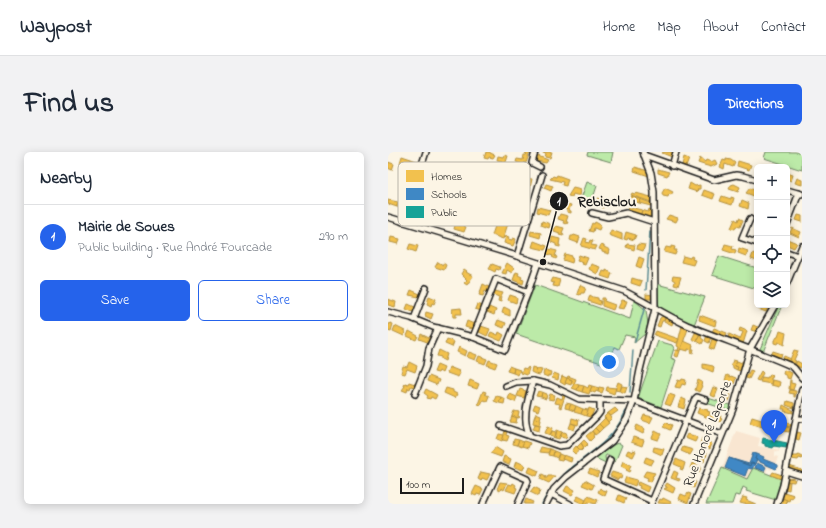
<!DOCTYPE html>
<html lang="en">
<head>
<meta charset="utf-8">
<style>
	:root { --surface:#fff; --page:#f2f2f3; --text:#1f2937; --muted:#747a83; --line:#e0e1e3; --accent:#2563eb }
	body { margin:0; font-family:"Indie Flower",sans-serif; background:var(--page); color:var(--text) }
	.controls { position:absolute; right:12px; top:12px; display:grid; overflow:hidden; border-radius:6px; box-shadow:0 2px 10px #0003 }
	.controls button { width:36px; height:36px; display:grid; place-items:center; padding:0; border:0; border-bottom:1px solid var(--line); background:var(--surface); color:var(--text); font:20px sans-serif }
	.scale { position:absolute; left:12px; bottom:10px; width:64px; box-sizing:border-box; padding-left:4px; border:2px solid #1c1c1c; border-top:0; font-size:11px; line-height:14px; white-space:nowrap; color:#1c1c1c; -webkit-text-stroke:3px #fcf5e5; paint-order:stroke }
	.you { position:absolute; left:221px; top:210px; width:14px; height:14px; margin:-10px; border:3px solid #fff; border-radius:50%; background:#1a73e8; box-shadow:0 0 0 6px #1a73e833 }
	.badge { display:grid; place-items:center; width:26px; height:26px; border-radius:50%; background:var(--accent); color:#fff; font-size:13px; font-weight:700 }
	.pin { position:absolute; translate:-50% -33px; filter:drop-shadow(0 1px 2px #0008) }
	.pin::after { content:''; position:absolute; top:21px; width:14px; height:12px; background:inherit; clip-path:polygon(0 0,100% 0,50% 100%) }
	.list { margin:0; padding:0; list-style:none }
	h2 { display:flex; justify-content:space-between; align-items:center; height:52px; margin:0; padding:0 16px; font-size:17px }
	h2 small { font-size:13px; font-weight:400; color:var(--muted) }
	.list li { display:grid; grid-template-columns:26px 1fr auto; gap:12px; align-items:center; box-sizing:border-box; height:64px; padding:0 16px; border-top:1px solid var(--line) }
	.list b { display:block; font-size:15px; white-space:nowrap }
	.list p { margin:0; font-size:13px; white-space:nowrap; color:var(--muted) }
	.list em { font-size:13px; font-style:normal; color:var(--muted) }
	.actions { display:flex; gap:8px; padding:12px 16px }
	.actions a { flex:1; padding:9px 0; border:1px solid var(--accent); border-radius:6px; text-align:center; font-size:14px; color:var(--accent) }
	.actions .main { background:var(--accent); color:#fff }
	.icon { flex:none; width:22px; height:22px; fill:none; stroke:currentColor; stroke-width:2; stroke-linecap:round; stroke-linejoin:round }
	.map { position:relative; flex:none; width:414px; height:352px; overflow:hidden; border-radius:6px }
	header { display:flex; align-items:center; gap:24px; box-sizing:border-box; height:56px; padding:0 20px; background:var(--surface); border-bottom:1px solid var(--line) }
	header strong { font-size:19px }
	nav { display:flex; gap:22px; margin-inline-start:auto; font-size:14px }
	.intro { display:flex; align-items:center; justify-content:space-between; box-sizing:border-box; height:96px; padding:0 24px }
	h1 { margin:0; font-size:28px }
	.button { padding:10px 18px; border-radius:6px; background:var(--accent); color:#fff; font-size:14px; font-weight:700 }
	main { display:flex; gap:24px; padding:0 24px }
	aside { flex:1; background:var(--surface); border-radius:6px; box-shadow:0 2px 10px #0003 }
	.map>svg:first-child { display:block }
	.built { fill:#f9e6d1 }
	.green { fill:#bceaa8; stroke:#6c8362 }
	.homes { fill:#f2c14e; stroke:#b2903f }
	.schools { fill:#3f88c5; stroke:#346892 }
	.public { fill:#17a398; stroke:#187a73 }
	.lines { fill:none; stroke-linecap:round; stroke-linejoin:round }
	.stream { stroke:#5c8c93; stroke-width:1.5 }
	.minor-casing { stroke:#1c1c1c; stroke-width:8 }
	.minor { stroke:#fcf5e5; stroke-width:5 }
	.labels { text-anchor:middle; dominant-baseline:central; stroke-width:4; stroke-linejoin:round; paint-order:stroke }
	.street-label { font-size:14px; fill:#1c1c1c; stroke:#fcf5e5 }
	.key { fill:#fcf5e5; stroke:#b9b4a9; stroke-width:1 }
	.key-label { font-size:11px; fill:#1c1c1c }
	.leader { fill:none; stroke:#1c1c1c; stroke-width:1.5 }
	.callout-dot { fill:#1c1c1c; stroke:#fcf5e5; stroke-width:1.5 }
	.mark-label { font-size:12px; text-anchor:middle; font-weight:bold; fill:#fff }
	.callout-label { font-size:15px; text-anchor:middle; font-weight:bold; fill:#1c1c1c; stroke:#fcf5e5; stroke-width:4; stroke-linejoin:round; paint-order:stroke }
</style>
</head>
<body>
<header>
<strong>Waypost</strong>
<nav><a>Home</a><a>Map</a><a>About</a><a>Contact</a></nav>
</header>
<div class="intro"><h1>Find us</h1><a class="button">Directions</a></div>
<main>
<aside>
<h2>Nearby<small></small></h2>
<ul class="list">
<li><span class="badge">1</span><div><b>Mairie de Soues</b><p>Public building · Rue André Fourcade</p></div><em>290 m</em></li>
</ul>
<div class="actions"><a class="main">Save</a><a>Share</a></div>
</aside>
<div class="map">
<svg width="414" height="352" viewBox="0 0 414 352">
	<rect width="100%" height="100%" fill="#fcf5e5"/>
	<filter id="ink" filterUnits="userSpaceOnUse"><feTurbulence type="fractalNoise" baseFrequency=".025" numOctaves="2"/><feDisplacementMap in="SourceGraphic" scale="8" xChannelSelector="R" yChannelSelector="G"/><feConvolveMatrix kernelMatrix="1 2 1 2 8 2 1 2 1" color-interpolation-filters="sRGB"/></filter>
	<g filter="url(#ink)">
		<path class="built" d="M348,279L372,286L370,294L391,298V300L387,299V304L390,305L388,311L391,315V317L385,315L383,318L380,316L378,321L365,316L360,327L334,316Z"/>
		<g class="green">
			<path d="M200,0H225L223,10L199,3Z"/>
			<path d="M378,0H414V18L376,6Z"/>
			<path d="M199,30L209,34L202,55L191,52Z"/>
			<path d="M331,104L369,116V137L324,123Z"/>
			<path d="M269,132L317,145L306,173C298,170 276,162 272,155C268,149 270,138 269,132Z"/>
			<path d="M147,133L242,167L246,148L258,158L260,172L257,182L246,191L247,185L237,183L231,197L227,195L219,213L128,182Z"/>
			<path d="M391,153H394L375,200L372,197Z"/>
			<path d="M270,189L284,193L286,196L283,206L288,208L273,255L250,246Z"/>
			<path d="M320,246L342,253L340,258L318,251Z"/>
			<path d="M231,291L234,293L227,310C224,306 225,303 218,303L217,305L218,311L207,306L227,292Z"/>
			<path d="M334,316L359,327L365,316L393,327L388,348L358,339L359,337L355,335L352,344L347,343L344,352H318Z"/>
		</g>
		<g class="homes">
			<path d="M98,0H102V1L107,3L105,6L101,5L100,7L96,6Z"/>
			<path d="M138,0H142L138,11L137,10L136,13L128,10L129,7L135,8L136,3H138L139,2L137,1Z"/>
			<path d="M155,0H164L162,6L157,5L158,2L155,1Z"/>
			<path d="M275,0H286L284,5L274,1Z"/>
			<path d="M116,3L120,4L117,13L113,12L114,9L109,8L110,4L115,5Z"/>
			<path d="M14,4L23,7L22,12L15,9L14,12L12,11Z"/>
			<path d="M150,4L160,8L158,11L148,9Z"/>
			<path d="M296,5L301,7L298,15L294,13Z"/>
			<path d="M312,6L317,10L318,8L323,10L327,8L329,12L323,15L316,13L310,11Z"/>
			<path d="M23,7L31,10L29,17L26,16L27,13L22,12Z"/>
			<path d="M338,7L343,8L347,11L345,15L337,12L336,17L332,15L335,8L338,9Z"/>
			<path d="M350,9L363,13L361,18L349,14Z"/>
			<path d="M0,10L6,12L4,18L0,16Z"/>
			<path d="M247,15L260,19L261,24L246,19Z"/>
			<path d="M270,17L281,20L279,24L270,21Z"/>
			<path d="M399,21L405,23L403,29L399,27Z"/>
			<path d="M169,23L180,27L178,34L174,33L175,30L162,27L165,24L168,25Z"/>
			<path d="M137,26L144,27L142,36L135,34Z"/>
			<path d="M409,26L414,28V33L407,31Z"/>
			<path d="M302,31L307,34L312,33V37H310L309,40L300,37Z"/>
			<path d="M158,32L165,34L163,39L156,36Z"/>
			<path d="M346,32L352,35L350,40L341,37L343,33Z"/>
			<path d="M185,36L193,38L192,44L185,42L184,45L180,44Z"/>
			<path d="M277,36L285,40L283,43L281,42L280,45L275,44L274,41Z"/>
			<path d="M362,36L368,39L366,44L358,41Z"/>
			<path d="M316,38L327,42L325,47L314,43Z"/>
			<path d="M244,41L247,42L248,41L263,45V50L243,43Z"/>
			<path d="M243,44L252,47L251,51L242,48Z"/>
			<path d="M334,44L343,47V45L346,46L344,53L332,49Z"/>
			<path d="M209,46L217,49L215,56L208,51Z"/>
			<path d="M162,47L170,48L168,53L161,51Z"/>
			<path d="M252,47L263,51V54L251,51Z"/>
			<path d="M0,48L10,50L9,55L0,52Z"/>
			<path d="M354,48L361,51L360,57L352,54Z"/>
			<path d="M10,50L19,53L16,61L12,60L13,56L9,55Z"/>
			<path d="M175,51L183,53L181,58L183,59V61L179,60V58L174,56Z"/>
			<path d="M114,53L125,56L115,87L104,83Z"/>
			<path d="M150,55L162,58L160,63L149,60Z"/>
			<path d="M241,55L254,58L253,62L240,58Z"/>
			<path d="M261,57L263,58V66L253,62L254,58L260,60Z"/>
			<path d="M172,62L180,64L178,70H180L179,72L175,71L176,69L170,67Z"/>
			<path d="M281,63L290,66L288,70L278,67Z"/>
			<path d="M410,63L414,64V70L408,68Z"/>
			<path d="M351,66L355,68L352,75L348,74L347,77L343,76L347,67L350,69Z"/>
			<path d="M68,69L72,70L71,73H73L74,71L77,73L76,74L78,75L76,80L66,77Z"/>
			<path d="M154,69L162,72L161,76L153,73Z"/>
			<path d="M207,70L213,73L211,78L206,76L205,80L201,79L204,71L206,72Z"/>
			<path d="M168,74L176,76L174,81L176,82L175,84L171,83L172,81L166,79Z"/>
			<path d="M404,76L413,80L411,85L402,81Z"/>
			<path d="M223,78L234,82V88L221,83Z"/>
			<path d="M143,79L153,81L152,86L142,83Z"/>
			<path d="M238,80L248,83L246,88L240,86L239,88L236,87Z"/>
			<path d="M186,83L192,85L190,91L182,88L183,84H185Z"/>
			<path d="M118,84L121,85L120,87L124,88L125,86L128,87L125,94L116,91Z"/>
			<path d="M3,85L12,87L10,92L2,90Z"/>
			<path d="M164,85L172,87L171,93H172V95L168,94V92L163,90Z"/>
			<path d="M196,86L199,87L198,90L201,91L202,88L205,89L203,93L209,94L207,98L193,94Z"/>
			<path d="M399,87L409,91L406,96L399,93Z"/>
			<path d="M146,89L159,94L157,98L144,95Z"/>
			<path d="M22,92L30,94L28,100L20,97Z"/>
			<path d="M239,92L247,93L246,98L238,95Z"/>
			<path d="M250,92L257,93L255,99L249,97Z"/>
			<path d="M337,92L345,94L344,97L348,98L347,102L335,98Z"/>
			<path d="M213,93L216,94V95L222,98L221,102L214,100V98L211,97Z"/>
			<path d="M283,94L287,95L286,98H289L287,103L276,100L278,95L283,96Z"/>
			<path d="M351,96L360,99L358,104L350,101Z"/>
			<path d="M161,97L169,99L167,104L169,105L168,107L164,105L165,104L159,102Z"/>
			<path d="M365,101L369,103V109L363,107Z"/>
			<path d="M177,102L184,104L183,106L185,107L184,111L175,108Z"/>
			<path d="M191,103L200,106L197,113L194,112L195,110L189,108Z"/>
			<path d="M295,104L302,106L303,104L305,105L304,107L307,108L305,113L293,110Z"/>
			<path d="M251,105L256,107L253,116L248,114Z"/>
			<path d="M50,110L55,113V111L58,113L56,118L47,115Z"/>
			<path d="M119,111L126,116L124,121L119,118L118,122L114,121Z"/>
			<path d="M104,112L112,115L111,118L108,117L107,120L101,117Z"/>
			<path d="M203,112L212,115L209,122L201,117Z"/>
			<path d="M76,117L79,119L78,120L85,124L79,133L76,131L79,128L73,122Z"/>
			<path d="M218,118L224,121L222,127L213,124L215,119L218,120Z"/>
			<path d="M128,120L131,121L130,123L134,125L133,127L136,128L135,132L125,128Z"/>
			<path d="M285,124L293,125L290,134L286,133L287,129L284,127Z"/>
			<path d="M165,126L172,128L170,135L165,134L166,131L163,130Z"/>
			<path d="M244,126L254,129L252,134L243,131Z"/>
			<path d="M95,132L103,136L101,141L97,139L95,144L91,143Z"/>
			<path d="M192,133L198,136L196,141H193L192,143L189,142Z"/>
			<path d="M23,138L32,142L31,145L21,143Z"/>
			<path d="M107,139L115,141L112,147L113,148V150L110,149L111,145L106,143Z"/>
			<path d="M258,142L265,143V147H258Z"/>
			<path d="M122,143L128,145L129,147L128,151L120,148Z"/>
			<path d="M202,143L205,145L210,146V148L213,149L212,153L200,149Z"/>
			<path d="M41,144L48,147L46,152L44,151L43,154L39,152Z"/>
			<path d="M214,146H217L216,149L227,153L225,158L214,154Z"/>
			<path d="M0,147L8,150L7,155L0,153Z"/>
			<path d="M234,148L239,149L236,157L230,156Z"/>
			<path d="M20,152L27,155L25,160L18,157Z"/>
			<path d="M89,152L95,154L93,159L87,157Z"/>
			<path d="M372,153L380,155L378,160L370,157Z"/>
			<path d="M101,155L108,158L106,163L99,160Z"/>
			<path d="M116,155L122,158V164L114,161Z"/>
			<path d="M73,156L74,162H68V165H65L64,157Z"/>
			<path d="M38,160L45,162L43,167L37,164Z"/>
			<path d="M312,163L328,169L327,174L311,168Z"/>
			<path d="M275,164L277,166L276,169H274L272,175L269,174L272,166Z"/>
			<path d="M277,166L285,169L284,173L276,169Z"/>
			<path d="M110,168L118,171L116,176L108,173Z"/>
			<path d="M79,169L86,172L87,170L89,171L86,178L77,175Z"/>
			<path d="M2,171L5,172L3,179L0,178V172H2Z"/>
			<path d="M365,173L372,176L369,180L363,178Z"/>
			<path d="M7,174L17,179L16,184L5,179Z"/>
			<path d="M93,174L102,177L99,184L91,180Z"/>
			<path d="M294,174L300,177L292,199L290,198L291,195L289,194Z"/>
			<path d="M326,176L339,181L337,185L324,180Z"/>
			<path d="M352,176L359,179L355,192L340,186L341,182L352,187L355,180L351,179Z"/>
			<path d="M21,179L30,184L28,188L19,184Z"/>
			<path d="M268,179L291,187L289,191L266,183Z"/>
			<path d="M308,179L312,180L309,189L304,187Z"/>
			<path d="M392,179L398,181L396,193L390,190L389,192L386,191V188H387L389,185H390Z"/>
			<path d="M103,180L110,183L111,180L116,183L113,189L101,184Z"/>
			<path d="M33,182L41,186L42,184L44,185L42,191L31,187Z"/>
			<path d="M312,182H314L313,186L316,188L314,192L309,189Z"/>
			<path d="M319,183L323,184L321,191L317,189Z"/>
			<path d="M59,187L66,190L64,195L57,192Z"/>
			<path d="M324,187L329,189L326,198L321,196Z"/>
			<path d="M296,189L305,193L304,197H306L305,201L303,200L304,198L300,197V199L293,197Z"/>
			<path d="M71,195L79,199L77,204L69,200Z"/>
			<path d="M51,198L59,202L57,209L53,207V205L49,204Z"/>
			<path d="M288,198L292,199L290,205L286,204Z"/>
			<path d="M406,198L410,199L406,208L408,209L406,213L401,210Z"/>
			<path d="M385,199L394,202L392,207L383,204Z"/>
			<path d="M81,200L89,203L87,208L79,205Z"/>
			<path d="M91,204L99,207L97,212L89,209Z"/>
			<path d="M396,204L403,207L401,210L394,208Z"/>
			<path d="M101,208L109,211L107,216L99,213Z"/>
			<path d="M345,208L349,209L347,214L350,215L349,218L345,216V214L343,213Z"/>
			<path d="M349,209L354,211V209L357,210L353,219L349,218L350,215L347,214Z"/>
			<path d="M409,209L414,212L413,216L407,213Z"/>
			<path d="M21,210L29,214L27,220L19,217L17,222L13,221L15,214L19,215Z"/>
			<path d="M315,212L325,214L326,215L325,220L315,216Z"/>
			<path d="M49,213L56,216L54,221L51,219L50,221L46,220Z"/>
			<path d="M121,214L126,216L125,221L119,219Z"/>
			<path d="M61,215L71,219L70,220L72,221L70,225L59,221Z"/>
			<path d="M140,215L141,216L139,223L133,221L135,216L139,217Z"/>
			<path d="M144,215L149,217L147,222L143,220Z"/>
			<path d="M126,216L132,218L130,223L125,221Z"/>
			<path d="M149,217L154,218L152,223L147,222Z"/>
			<path d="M156,218L163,220L162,224L160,223V225L155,223Z"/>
			<path d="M362,218L365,219L361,227L358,226Z"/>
			<path d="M396,218L404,221L402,227L399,226V224L395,222Z"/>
			<path d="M373,219L375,221L371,229L368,228Z"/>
			<path d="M166,221L171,223L170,228L164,226Z"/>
			<path d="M382,222L385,223L384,226H383V228H384L383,232L372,230L374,225L379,226V225H381Z"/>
			<path d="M339,223L343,225V224L348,226L346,232L337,228Z"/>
			<path d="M41,224L51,228L49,233L39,229Z"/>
			<path d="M174,224L179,226L177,233L172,230Z"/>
			<path d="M180,224L188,227L186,232L183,231L184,228L179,226Z"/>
			<path d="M179,226L184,228L183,233L177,231Z"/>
			<path d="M294,227L298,228L297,233L294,232L292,236L287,235L290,228L293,229Z"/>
			<path d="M82,228L91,232L89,237L80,234Z"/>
			<path d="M310,228L314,230L313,233L314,234L311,240L307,238Z"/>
			<path d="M384,228L392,230L391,235L383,233Z"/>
			<path d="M402,228H403V231L407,232L405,238L401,237Z"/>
			<path d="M21,230L27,232L26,235L23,234L22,237L20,236L19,240L14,238L17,234H16L17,231L20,232Z"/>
			<path d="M230,230L234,232L232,239L227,238Z"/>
			<path d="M186,231L191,233L189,238L184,236Z"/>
			<path d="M191,233L196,234L194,240L189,238Z"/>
			<path d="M201,233L204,234L201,242L194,240L196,234L200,236Z"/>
			<path d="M204,234L211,236L210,240L208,239L207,241L202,239Z"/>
			<path d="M234,234L239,235L237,241L232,239Z"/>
			<path d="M211,235L216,236L214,241L210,240Z"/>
			<path d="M219,235L228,236L226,242L218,239Z"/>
			<path d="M325,235L330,237L327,245L322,243Z"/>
			<path d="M58,236L65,238V240L69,242L67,246L56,241Z"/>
			<path d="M38,237L49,243L47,247L43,245L42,247L39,246L40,244L36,241Z"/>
			<path d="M132,237L138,239L136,246L129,244Z"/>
			<path d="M402,238L408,239L407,245H406V242L401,241Z"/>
			<path d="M95,239L98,240L97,242L101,244L99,249L95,248L93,253L90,252Z"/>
			<path d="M150,239L154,240L153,245L148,244Z"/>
			<path d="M154,240L159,242L158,247L153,245Z"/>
			<path d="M122,242L129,245L127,250L120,247Z"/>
			<path d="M162,242L167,243L165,248L160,247Z"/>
			<path d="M281,242L287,244L283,254L277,252Z"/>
			<path d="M335,242L339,244L340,242L343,243L341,249L333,248Z"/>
			<path d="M175,243L177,244L173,256L171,255L172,252L167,251L169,245L174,247Z"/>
			<path d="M108,244L113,245L111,251L106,249Z"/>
			<path d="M113,245L117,247L116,252L111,251Z"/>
			<path d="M293,246L298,248L296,257L290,255Z"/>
			<path d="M399,249L406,251V256L398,253Z"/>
			<path d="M178,251L183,252L181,257L177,256Z"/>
			<path d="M147,252L152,254L150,259L145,257Z"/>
			<path d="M183,252L188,254L186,259L181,257Z"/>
			<path d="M395,253L405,258V261L396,259L397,257H394Z"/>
			<path d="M188,254L195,257L193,262L186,260Z"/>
			<path d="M201,256L206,258L203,265L198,264Z"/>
			<path d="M227,256L230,259L223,264L220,261Z"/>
			<path d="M311,256L320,258L319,259L322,260L320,266L309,261Z"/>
			<path d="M195,257L200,258L198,264L193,262Z"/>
			<path d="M126,259L131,260L130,264L132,265L131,266L124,264Z"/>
			<path d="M148,261L153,263L152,268L146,266Z"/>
			<path d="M220,261L224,266L220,270L216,265Z"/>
			<path d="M324,261L333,264L332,266L334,267L332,270L322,266Z"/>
			<path d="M256,263L265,265L262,271L254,268Z"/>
			<path d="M124,264L129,266L128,271L122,270Z"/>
			<path d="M364,265L380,270L378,276L362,271Z"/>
			<path d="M382,265L403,272L402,275L380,269Z"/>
			<path d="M146,266L153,268L152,273L145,271Z"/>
			<path d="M184,266L191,268L190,273L183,271Z"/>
			<path d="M217,266L221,271L215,276L211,272Z"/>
			<path d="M278,270L281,273L282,272L284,273L282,278L275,275Z"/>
			<path d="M380,270L402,276L401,280L378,276Z"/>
			<path d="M183,271L188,273L186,278L181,276Z"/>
			<path d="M147,272L152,273L151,279L145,277Z"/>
			<path d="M211,272L215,276L211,280L207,276Z"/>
			<path d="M249,273L257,277L255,282L247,278Z"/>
			<path d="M160,274L165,276L162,283L157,281Z"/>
			<path d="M207,276L211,280L207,283L204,279Z"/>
			<path d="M169,278L174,280L171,287L167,286Z"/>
			<path d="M117,279H119L118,283L121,284L119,289L114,288Z"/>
			<path d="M164,279L168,280L167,286L162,284Z"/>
			<path d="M204,279L206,282L205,284L206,285L202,289L198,284Z"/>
			<path d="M267,279L273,282L270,288L264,286Z"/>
			<circle cx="176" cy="283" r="3"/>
			<path d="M409,280L413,281L411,288L408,287Z"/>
			<path d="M111,282L116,283L114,289L109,287Z"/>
			<path d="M299,282L307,284L309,286L307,290L297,286Z"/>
			<path d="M245,285L256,288L254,294L243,290Z"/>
			<path d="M314,286L324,292L322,297L312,292Z"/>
			<path d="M126,287L131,288L129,293L125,292Z"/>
			<path d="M131,288L136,290L134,295L129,293Z"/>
			<path d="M196,288L200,292L196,296L193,291Z"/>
			<path d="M136,289L142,291L140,296L134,294Z"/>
			<path d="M193,291L196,296L193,299L189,295Z"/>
			<path d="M188,294L192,298L187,302L184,299Z"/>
			<path d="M107,295L115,300L113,305L102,301L104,299H105Z"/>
			<path d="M153,295L162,297L160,301L151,300Z"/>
			<path d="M266,295L276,297L274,303L265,299Z"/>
			<path d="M295,295L305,298L302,303L293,299Z"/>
			<path d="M162,297L166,299L165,304L160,303Z"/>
			<path d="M240,298L245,300V298L248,299L245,305L238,302Z"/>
			<path d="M166,299L171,301L169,306L165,304Z"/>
			<path d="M311,300L319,302L318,305L317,304L316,310L309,305Z"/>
			<path d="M171,302L176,304L174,309L169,308Z"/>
			<path d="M410,302L414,304V307L411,306L410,308L403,307V304H410Z"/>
			<path d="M176,303L184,306L183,310L174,307Z"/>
			<path d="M116,304L123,307L121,313L114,310Z"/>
			<path d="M258,305L266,308L263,313L256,310Z"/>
			<path d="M288,307L297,311L295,318L292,317L293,315L286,312Z"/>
			<path d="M128,309L137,313L135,318L126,315Z"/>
			<path d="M235,309L243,313L241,317L243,318L242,320L238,318L239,317L233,314Z"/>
			<path d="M304,311L313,315L311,320L302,316Z"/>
			<path d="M401,314L414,318V322L400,318Z"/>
			<path d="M142,315L151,319L149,324L140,320Z"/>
			<path d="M202,317L211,320L209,325L200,321Z"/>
			<path d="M258,319L267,321L265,324H264L265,325L263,330L259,328L260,326L255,324Z"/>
			<path d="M286,319L290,321L288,326L292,327L291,329L283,326Z"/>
			<path d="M93,320L102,322L99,328L94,326L93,329L90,327Z"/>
			<path d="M224,320L234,323L233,327L231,326L230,328L222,324Z"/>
			<path d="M385,320L394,323L393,327L383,323Z"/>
			<path d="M154,322L158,324L157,326H159L160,324H167L161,331L152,327Z"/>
			<path d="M238,325L249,328L247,334L236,330Z"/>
			<path d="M399,326L407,327L406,330L398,329Z"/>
			<path d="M300,327L308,330L306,336L298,332Z"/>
			<path d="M197,328L206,333L204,337L194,333Z"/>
			<path d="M398,329L402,330L401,338L397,337Z"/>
			<path d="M112,330L119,331L116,338L113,336L112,339L109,337Z"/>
			<path d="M250,330L261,335L259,340L251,336L252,334L249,333Z"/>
			<path d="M125,331L128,333L127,335L129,336L127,341L118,338L121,332L124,333Z"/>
			<path d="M279,331L287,336L285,341L276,337L277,336H279V335L277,334Z"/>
			<path d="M88,334L95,337L92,343L89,342L88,344L84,342Z"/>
			<path d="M179,334L187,338L184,343L176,339Z"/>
			<path d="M146,335L152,338L150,344L142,340Z"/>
			<path d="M212,336L214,338L219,339L217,344L210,340Z"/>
			<path d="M396,340L406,343L404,347L402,346L401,349L394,346Z"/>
			<path d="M300,341L303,342L300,351L291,347L293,342L298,344Z"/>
			<path d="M231,343L238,346L236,351L229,348Z"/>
			<path d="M190,344L198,348L196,352L187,348Z"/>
			<path d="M200,344L210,348L208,352L200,350L199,352H196Z"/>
			<path d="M355,345L359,346L358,348L368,352H356L352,351Z"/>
			<path d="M275,346L283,350L282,352L270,351L272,347L274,348Z"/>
			<path d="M394,346L399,348L398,352H399L393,351Z"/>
			<path d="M138,347L145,350L144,352H136Z"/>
		</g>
		<g class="schools">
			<path d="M365,301L369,302L367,307H369L367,312L363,311L362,314L341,306L361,312Z"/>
			<path d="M369,302L376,305L375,307L390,313V315L388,317L372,310V309L367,307Z"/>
			<path d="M341,306L362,314L363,311L367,312L364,317L360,316L357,324L337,316Z"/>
			<path d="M369,311L378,315L376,319L367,316Z"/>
		</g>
		<path class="public" d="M375,286L399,291L398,296L386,294L385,296L377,294V292L374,291Z"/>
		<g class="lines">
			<g class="stream">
				<path d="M258,138L262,79"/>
				<path d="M247,190L257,154"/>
				<path d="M242,240L245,198"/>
				<path d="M192,309C214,293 226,284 238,259"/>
				<path d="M154,352C163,334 175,321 191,310"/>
			</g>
			<g class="minor-casing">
				<g id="minor">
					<path d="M147,0L144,11L152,15"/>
					<path d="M256,3L326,28L348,23L355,24L369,28"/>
					<path d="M284,14L288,0"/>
					<path d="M399,38L413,42"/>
					<path d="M204,61L220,65L238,61L266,70"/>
					<path d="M0,65L129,104L236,139C258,150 277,163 299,173C333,187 369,199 403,214L406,216L414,226"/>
					<path d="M362,67L354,86L369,91"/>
					<path d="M15,70L38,0"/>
					<path d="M399,72L411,41"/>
					<path d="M399,100L410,104"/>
					<path d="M129,104L154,23"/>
					<path d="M399,131L414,94"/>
					<path d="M140,140L108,127L85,185L117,198L140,140L150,111"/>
					<path d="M0,160L23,166L45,175L85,185"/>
					<path d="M26,167L38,136"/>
					<path d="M118,234L128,230L145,229L162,233L191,247L246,249L334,282"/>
					<path d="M27,242L38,214L41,196L50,176"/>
					<path d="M408,267H414"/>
					<path d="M113,274L171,294L179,293L209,264L212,260V248"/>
					<path d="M142,284C133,266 140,247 145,229"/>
					<path d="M222,308L215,327L264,349"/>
					<path d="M398,319L414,324"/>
					<path d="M163,342L182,352"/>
					<path d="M95,352L112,315L139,327L140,329L130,352"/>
					<path d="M158,352L166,337L178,325L224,289L239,267L246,249L252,218L267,157L266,40L263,21L255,0"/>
					<path d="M263,352L307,247L309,245L318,248"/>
					<path d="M306,352L345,257L362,197L387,153"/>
					<path d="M389,352L395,333L414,237"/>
				</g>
			</g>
			<use href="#minor" class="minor"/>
		</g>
	</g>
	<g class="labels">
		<g class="street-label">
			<text transform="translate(320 282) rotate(-69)">Rue Honoré Laporte</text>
		</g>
	</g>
	<rect x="10" y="10" width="132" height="64" rx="6" class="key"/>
	<rect x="18" y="18" width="18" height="12" fill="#f2c14e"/>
	<rect x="18" y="36" width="18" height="12" fill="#3f88c5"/>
	<rect x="18" y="54" width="18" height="12" fill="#17a398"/>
	<g class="key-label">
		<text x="43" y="28">Homes</text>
		<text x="43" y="46">Schools</text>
		<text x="43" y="64">Public</text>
	</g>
	<path class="leader" d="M155 110L171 49"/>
	<g class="callout-dot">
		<circle cx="155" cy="110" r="4"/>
		<circle cx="171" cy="49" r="10"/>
	</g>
	<g class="mark-label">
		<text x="171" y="53">1</text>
	</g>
	<g class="callout-label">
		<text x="219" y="54">Rebisclou</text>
	</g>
</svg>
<div class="controls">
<button>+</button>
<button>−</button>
<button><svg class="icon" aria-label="locate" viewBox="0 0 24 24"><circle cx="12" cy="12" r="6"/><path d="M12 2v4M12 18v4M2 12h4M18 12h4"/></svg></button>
<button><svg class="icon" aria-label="layers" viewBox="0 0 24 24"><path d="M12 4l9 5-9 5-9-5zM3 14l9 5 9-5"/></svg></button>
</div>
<div class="scale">100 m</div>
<div class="you"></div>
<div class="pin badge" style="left:386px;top:291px">1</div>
</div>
</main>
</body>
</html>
